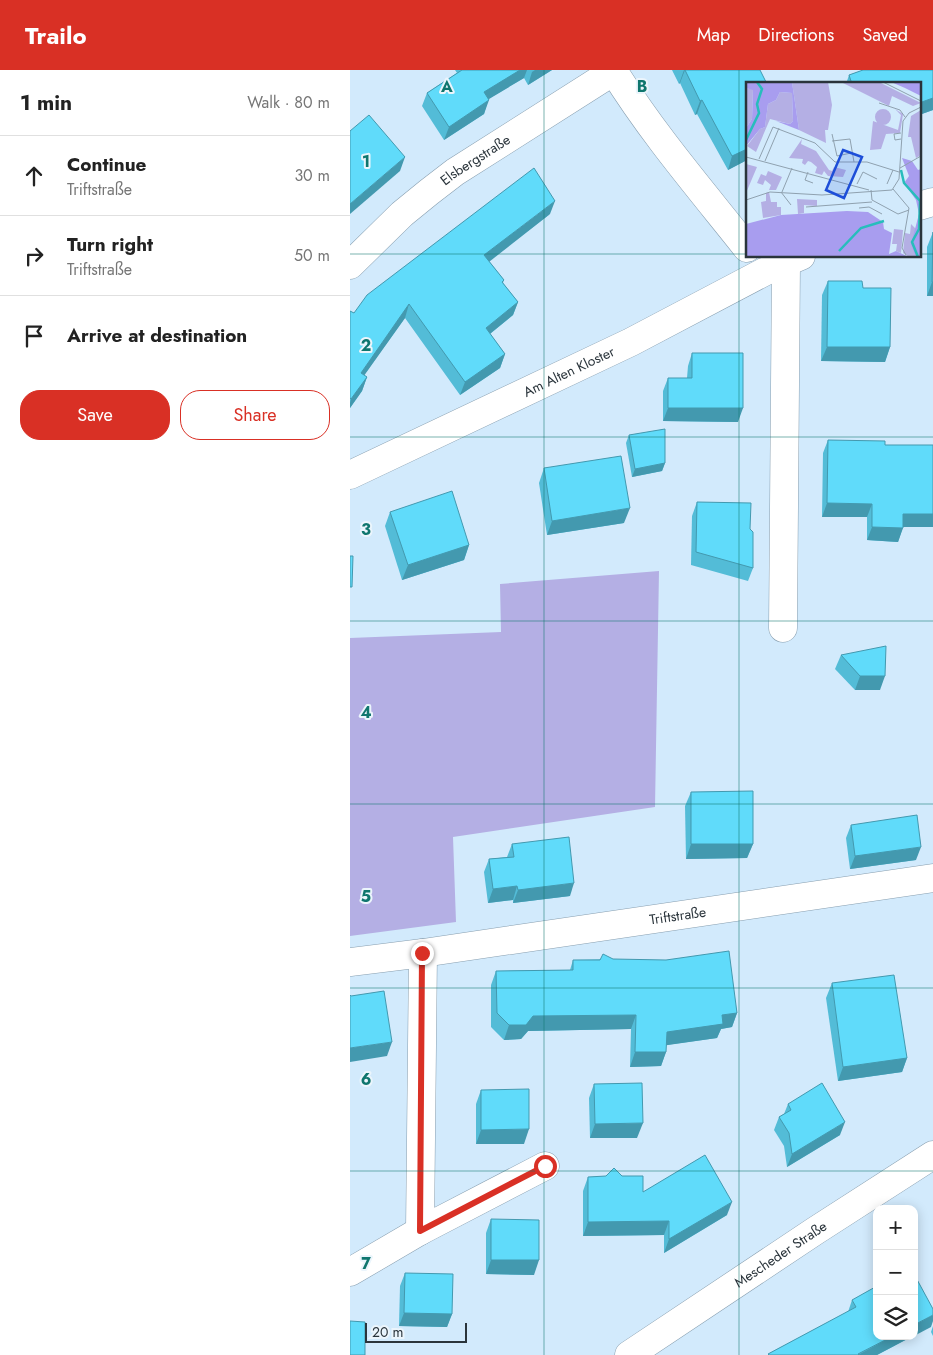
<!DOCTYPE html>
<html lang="en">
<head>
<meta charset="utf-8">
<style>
	:root { --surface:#fff; --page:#f6f6f6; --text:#222; --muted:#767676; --line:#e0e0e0; --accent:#d93025 }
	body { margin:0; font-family:Jost,sans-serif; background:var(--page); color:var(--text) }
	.controls { position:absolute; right:15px; bottom:15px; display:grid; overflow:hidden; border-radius:10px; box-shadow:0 2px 12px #0003 }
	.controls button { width:45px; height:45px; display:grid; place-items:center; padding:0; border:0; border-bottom:1px solid var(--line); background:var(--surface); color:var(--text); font:25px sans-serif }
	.scale { position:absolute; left:15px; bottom:12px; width:102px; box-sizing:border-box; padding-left:5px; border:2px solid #2a343b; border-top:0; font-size:14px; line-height:18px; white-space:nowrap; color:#2a343b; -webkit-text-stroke:4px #ebf5fc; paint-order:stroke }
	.stop { position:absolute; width:15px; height:15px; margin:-11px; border:4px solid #d93025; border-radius:50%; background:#fff }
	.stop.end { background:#d93025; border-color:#fff; box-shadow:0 1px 5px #0008 }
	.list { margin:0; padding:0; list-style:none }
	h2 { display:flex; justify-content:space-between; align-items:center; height:65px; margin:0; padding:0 20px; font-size:21px }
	h2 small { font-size:16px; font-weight:400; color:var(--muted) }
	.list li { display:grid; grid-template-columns:32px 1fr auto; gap:15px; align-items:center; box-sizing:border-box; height:80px; padding:0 20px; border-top:1px solid var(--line) }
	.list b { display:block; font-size:19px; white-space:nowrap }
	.list p { margin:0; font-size:16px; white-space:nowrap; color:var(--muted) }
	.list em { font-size:16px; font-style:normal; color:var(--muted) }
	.actions { display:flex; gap:10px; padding:15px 20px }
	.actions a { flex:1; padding:11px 0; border:1px solid var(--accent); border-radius:20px; text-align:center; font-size:18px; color:var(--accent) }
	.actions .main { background:var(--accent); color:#fff }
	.icon { flex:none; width:28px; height:28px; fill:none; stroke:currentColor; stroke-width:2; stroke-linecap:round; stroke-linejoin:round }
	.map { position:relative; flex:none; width:583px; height:1285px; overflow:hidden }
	header { display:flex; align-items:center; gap:30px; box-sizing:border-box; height:70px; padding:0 25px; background:var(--accent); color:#fff }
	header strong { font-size:24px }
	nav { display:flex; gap:28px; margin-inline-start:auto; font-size:18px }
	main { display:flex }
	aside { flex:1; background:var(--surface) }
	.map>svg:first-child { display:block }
	.green { fill:#b4afe4 }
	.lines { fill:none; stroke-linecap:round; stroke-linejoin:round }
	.street-casing { stroke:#879eaf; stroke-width:29 }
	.secondary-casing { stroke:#879eaf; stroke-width:29 }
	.street { stroke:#fff; stroke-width:28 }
	.secondary { stroke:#fff; stroke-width:28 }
	.wall { fill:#53bcd7 }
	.shaded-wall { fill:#4399af }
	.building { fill:#60dbfa; stroke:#4399af }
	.route { stroke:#d93025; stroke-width:6 }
	.grid { fill:none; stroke:#0f766e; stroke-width:1; stroke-opacity:0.55 }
	.labels { text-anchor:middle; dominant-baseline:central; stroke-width:4; stroke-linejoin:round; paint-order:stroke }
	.street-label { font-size:14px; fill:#2a343b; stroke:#ebf5fc }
	.inset-river { fill:none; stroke:#27bdbc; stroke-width:2.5 }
	.inset-road { fill:none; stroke:#8fa1af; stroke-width:1 }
	.view { fill:#1d4ed8; fill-opacity:0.15; stroke:#1d4ed8; stroke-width:2.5 }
	.inset-edge { fill:none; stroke:#2a343b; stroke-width:2.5 }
	.grid-label { font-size:16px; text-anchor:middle; font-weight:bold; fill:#0f766e; stroke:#ebf5fc; stroke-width:4; stroke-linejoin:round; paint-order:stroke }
</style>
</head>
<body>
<header>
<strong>Trailo</strong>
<nav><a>Map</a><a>Directions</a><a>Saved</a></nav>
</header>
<main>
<aside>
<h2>1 min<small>Walk · 80 m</small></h2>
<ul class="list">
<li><svg class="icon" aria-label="ahead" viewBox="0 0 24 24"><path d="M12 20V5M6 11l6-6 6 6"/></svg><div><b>Continue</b><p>Triftstraße</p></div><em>30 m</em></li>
<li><svg class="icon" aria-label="right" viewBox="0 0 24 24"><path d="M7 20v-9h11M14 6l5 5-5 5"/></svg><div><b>Turn right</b><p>Triftstraße</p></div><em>50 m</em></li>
<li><svg class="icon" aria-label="arrive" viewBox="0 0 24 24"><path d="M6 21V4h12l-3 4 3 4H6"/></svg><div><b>Arrive at destination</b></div></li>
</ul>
<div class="actions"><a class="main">Save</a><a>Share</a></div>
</aside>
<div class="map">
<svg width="583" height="1285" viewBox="0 0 583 1285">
	<rect width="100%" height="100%" fill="#d2eafc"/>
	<path class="green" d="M309,501L305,737L103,767L106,852L0,866V568L151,562L150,514Z"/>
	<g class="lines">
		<g class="street-casing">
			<g id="street">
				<path d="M263,0C302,63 351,120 397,178"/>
				<path d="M569,136L583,132"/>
				<path id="s1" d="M0,195L52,144L79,122L105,102L264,1"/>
				<path id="s2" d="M0,405L281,272L416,201L451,186"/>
				<path d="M433,558L436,193"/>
				<path d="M73,883L70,1161L195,1096"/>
				<path id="s3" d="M0,892L73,883L583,808"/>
				<path d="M0,1202L70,1161"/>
			</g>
		</g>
		<g class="secondary-casing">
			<g id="secondary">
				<path id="s4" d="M279,1285L465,1161L583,1085"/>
			</g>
		</g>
		<use href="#street" class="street"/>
		<use href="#secondary" class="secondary"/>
	</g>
	<g class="wall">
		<path d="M105,0H202L178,15L174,8L138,29L134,44L94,70L72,36L77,23L107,3Z"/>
		<path d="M322,0H410L397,14V90L378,100L347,44L345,45L330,13L329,14Z"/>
		<path d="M513,0H583V40L569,45V14H496L499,5Z"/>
		<path d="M200,144L139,191L154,210L153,213L168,232L163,245L140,264L155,284L150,298L110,325L55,248L14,305L17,307L12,321L0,338V241L4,243Z"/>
		<path d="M583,162V226H577V177Z"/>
		<path d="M478,211L513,218L540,277L535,292L471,291L472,225Z"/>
		<path d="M342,283L388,352L313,351V321L318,308H337L338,296Z"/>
		<path d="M279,365L315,393L312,401L282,407L276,373Z"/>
		<path d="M478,370L535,375H583V457H553L548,472L517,470V447H472L473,383Z"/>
		<path d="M194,398L274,453L197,465L189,413Z"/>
		<path d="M347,432L400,459L403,498L398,511L341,495L342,446Z"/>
		<path d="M40,442L119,475L114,490L52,510L35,456Z"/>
		<path d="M491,585L530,620H505L485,599Z"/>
		<path d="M341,722L403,774L397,788L336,789L335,736Z"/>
		<path d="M501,755L566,790L500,799L496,768Z"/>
		<path d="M162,774L220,826L163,833V830L138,833L134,802L139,789L157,787Z"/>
		<path d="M263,889L387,943L382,957L371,959L367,968L316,975V982L311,996L280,997L281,959L178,961L171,969L154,970L141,957V915L146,901L220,900L223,890Z"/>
		<path d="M482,913L557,988L552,1002L488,1011L476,928Z"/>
		<path d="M244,1014L287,1068H240L239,1028Z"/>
		<path d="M131,1020L174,1074H126V1034Z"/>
		<path d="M438,1034L490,1065L437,1097L434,1076L424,1060L429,1047L434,1044Z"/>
		<path d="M272,1106L293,1122L377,1145L314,1183V1165L233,1166V1121L238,1107Z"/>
		<path d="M141,1149L184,1205L136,1204V1163Z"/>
		<path d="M55,1203L102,1244L97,1257L49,1256L50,1216Z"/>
		<path d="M502,1230L527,1266H563L527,1285H418V1284L498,1242Z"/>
		<path d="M583,1256V1266L581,1262Z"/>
	</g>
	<g class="shaded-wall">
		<path d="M170,0H177L174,8L129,35L134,22Z"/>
		<path d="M185,0H202L178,15L182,2Z"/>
		<path d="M334,0H335L330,13L329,14Z"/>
		<path d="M583,28V40L569,45V33Z"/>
		<path d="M139,30L134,44L94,70L99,57Z"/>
		<path d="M352,30L347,44L345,45L350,31Z"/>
		<path d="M397,79V90L378,100L382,86Z"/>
		<path d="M55,87L50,101L0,144V134Z"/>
		<path d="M205,131L200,144L130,199L134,185Z"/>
		<path d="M582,212H583V226H577Z"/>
		<path d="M168,232L163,245L131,271L136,258Z"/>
		<path d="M59,234L55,248L6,317L11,303Z"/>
		<path d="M477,277H540L535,292L471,291Z"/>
		<path d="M155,284L150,298L110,325L115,312Z"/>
		<path d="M17,307L12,321L0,338V333L1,329Z"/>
		<path d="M318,338H393L388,352L313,351Z"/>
		<path d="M315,393L312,401L282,407L285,399Z"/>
		<path d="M477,433L522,434L517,447H472Z"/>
		<path d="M280,438L274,453L197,465L202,451Z"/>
		<path d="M553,444H583V457H548Z"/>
		<path d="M522,457L553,458L548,472L517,470Z"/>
		<path d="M119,475L114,490L52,510L58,495Z"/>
		<path d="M510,606H535L530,620H505Z"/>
		<path d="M341,774H403L397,788L336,789Z"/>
		<path d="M571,777L566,790L500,799L505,786Z"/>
		<path d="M224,813L220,826L163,833L168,820Z"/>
		<path d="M167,816L163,830L138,833L143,819Z"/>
		<path d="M387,943L382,957L371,959L367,968L311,976L317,962L372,945Z"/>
		<path d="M286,945L281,959L178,961L171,969L154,970L159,955L183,946Z"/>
		<path d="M42,972L37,986L0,992V978Z"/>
		<path d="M285,982H316L311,996L280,997Z"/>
		<path d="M557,988L552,1002L488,1011L493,997Z"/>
		<path d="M495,1052L490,1065L437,1097L442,1084Z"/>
		<path d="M293,1053L287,1068H240L245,1054Z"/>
		<path d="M179,1059L174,1074H126L131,1060Z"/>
		<path d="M382,1132L377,1145L314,1183L319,1169Z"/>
		<path d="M319,1151L314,1165L233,1166L238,1152Z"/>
		<path d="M141,1190H189L184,1205L136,1204Z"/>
		<path d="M54,1243L102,1244L97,1257L49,1256Z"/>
		<path d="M583,1245V1251L581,1257L564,1266V1255Z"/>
		<path d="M543,1266H563L527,1285H508Z"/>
	</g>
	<g class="building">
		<path d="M112,0H170L134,22L139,30L99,57L77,23Z"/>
		<path d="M335,0H410L417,14H397V79L382,86L352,30L350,31Z"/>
		<path d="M513,0H583V28L569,33V14H502L499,5Z"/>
		<path d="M19,45L55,87L0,134V61Z"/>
		<path d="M184,98L205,131L134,185L154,210L152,212L168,232L136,258L155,284L115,312L59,234L11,303L17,307L1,329L0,328V241L4,243L17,225Z"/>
		<path d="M583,162V212H582Z"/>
		<path d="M478,211H512L513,218H541L540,277H477Z"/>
		<path d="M342,283H393V338H318V308H342Z"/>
		<path d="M315,359V393L285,399L279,365Z"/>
		<path d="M478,370L535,371V375H583V444H553V458L522,457V434L477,433Z"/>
		<path d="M271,386L280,438L202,451L194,398Z"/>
		<path d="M102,421L119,475L58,495L40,442Z"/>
		<path d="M347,432L401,433L400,459L403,462V498L346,482Z"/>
		<path d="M0,486H3L2,517H0Z"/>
		<path d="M536,576L535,606H510L491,585Z"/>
		<path d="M403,721V774H341V722Z"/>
		<path d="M567,745L571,777L505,786L501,755Z"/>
		<path d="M219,767L224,813L168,820L167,816L143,819L139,789L164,787L162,774Z"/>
		<path d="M379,881L387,943L372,945L373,954L317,962L316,982H285L286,945L183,946L176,955H159L147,943L146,901L223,900V890H250L253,884L263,889L316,890Z"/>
		<path d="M544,905L557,988L493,997L482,913Z"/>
		<path d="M34,921L42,972L0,978V925L1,926Z"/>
		<path d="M292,1013L293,1053L245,1054L244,1014Z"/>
		<path d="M472,1013L495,1052L442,1084L439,1063L429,1047L441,1040L438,1034Z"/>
		<path d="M179,1019V1059L131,1060V1020Z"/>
		<path d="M355,1085L382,1132L319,1169V1151L238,1152V1107L256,1106L264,1098L272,1106H293V1122Z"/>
		<path d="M141,1149L189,1150V1190H141Z"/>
		<path d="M55,1203L103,1204L102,1244L54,1243Z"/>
		<path d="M564,1204L583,1239V1245L564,1255Z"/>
		<path d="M527,1216V1266H543L508,1284L509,1285H419L418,1284L506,1237L502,1230Z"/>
		<path d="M0,1251L15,1252V1285H0Z"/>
	</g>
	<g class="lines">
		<path class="route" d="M72,883L70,1161L195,1096"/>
	</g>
	<path class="grid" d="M194,0V1285M389,0V1285M0,184H397M569,184H583M0,367H583M0,551H583M0,734H583M0,918H583M0,1101H583"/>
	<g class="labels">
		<g class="street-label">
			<text stroke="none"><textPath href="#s1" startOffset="164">Elsbergstraße</textPath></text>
			<text stroke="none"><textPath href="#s2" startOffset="242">Am Alten Kloster</textPath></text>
			<text stroke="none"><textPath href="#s3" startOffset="331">Triftstraße</textPath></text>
			<text stroke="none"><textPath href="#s4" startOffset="182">Mescheder Straße</textPath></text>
		</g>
	</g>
	<g transform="translate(396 12)">
		<rect width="175" height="175" fill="#d2eafc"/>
		<path d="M46,0H82L86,23L82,48H79L80,61L53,48ZM95,0H133L175,21L167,24L146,14L143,24ZM0,6L7,7L6,37L0,46ZM34,10L46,11L47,39L44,42L24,37L10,70L1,64L14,47L19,45L22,22L30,18ZM129 35a8 8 0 1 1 16 0a8 8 0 1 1-16 0ZM149,27L157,32L154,51L140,52L135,67L124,68L127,39L152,48L155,33ZM175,28V73L170,76L165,55H162L165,34ZM56,57L55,62L70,69L83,88L86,89L88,85L100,88L97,95L82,94L78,89L76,93L69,91L71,85L65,80L62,79L59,83L56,81L57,77L43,76ZM0,82L11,85L0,111ZM22,89L36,95L30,108H23L25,103L19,98L17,103L11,101L15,92L20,94ZM23,110L25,120H31V125H35V133L17,136L15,120L20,119V111ZM51,117L71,118V124L58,123V131L52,132ZM173,132L175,171L174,175H163L157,171L159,151L164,152L165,142L170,147ZM148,147L157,148L155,171L150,169L151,162H146Z" fill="#b4afe4"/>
		<path d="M0,0H46L53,48L30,39L44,42L47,39L46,11L34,10L30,18L22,22L19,45L14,47L0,64V46L6,37L7,8L0,6ZM145,0H175V14L159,6ZM156,76L166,79L172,88L175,87V175H170L165,162L173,132L170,118L158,101L163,94ZM101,129L122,130L137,140L138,147L146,151L143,172L150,169L163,175H0V142L35,133Z" fill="#a89def"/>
		<path class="inset-river" d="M0,58L13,31L11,22L16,7L11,0M155,88L158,101L174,119L173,147L166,160L172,175M93,169L115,146L138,139"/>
		<path class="inset-road" d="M137,0L175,19M133,21L154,28L159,35M86,52L91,74L105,71M155,57L149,58L148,52L155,51M86,59L104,57L108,80M0,75L123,108M13,77L27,45L69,61L89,80H121L153,90M19,79L33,46M154,86L175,74M62,90L59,98L67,101M111,102L117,90L131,97M141,102L147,88M147,107L163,126L156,166L160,173M125,108L126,118L152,132L163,128M35,110L45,123M36,110L46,86M0,118L24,110L76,113L146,108L153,97L157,39L163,31L175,25M60,125L126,120M113,126L123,125L136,132"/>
		<path class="view" d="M97,68L116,75L98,116L80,108Z"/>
		<rect width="175" height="175" class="inset-edge"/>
	</g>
	<g class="grid-label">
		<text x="97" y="22">A</text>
		<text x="292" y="22">B</text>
		<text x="16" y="97">1</text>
		<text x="16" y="281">2</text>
		<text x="16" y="465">3</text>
		<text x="16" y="648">4</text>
		<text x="16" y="832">5</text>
		<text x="16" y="1015">6</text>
		<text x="16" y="1199">7</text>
	</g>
</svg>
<div class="controls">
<button>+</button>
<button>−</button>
<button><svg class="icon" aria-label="layers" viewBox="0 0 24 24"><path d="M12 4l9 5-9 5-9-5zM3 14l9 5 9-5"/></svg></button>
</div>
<div class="scale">20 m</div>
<div class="stop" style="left:195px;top:1096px"></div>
<div class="stop end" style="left:72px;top:883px"></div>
</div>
</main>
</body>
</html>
